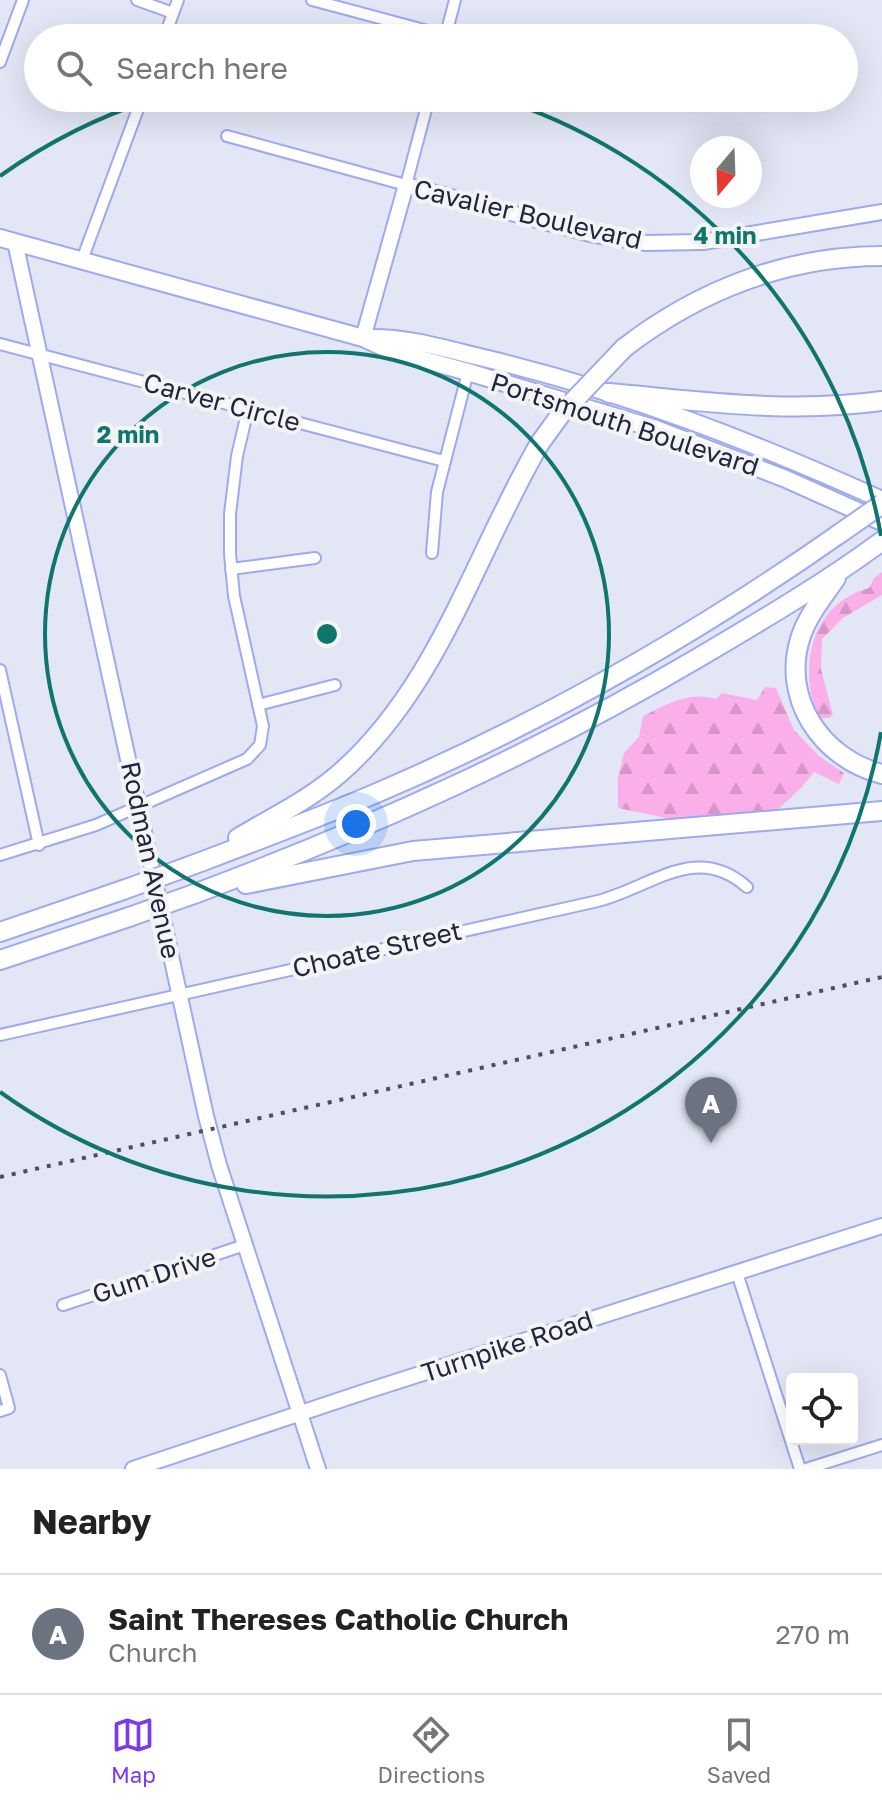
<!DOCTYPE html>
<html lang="en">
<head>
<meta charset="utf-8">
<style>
	:root { --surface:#fff; --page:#f6f6f6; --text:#222; --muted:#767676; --line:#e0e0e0; --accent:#7c3aed }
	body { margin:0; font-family:"Golos Text",sans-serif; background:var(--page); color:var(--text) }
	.controls { position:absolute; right:24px; bottom:24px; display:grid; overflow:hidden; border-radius:8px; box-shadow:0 8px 32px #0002 }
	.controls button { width:72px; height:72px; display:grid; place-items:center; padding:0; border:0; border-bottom:2px solid var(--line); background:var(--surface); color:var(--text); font:40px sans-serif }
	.compass { position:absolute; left:690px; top:136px; width:72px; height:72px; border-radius:50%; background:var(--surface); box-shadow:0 8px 32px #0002; rotate:199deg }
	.you { position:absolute; left:356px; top:824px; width:28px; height:28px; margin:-20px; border:6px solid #fff; border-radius:50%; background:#1a73e8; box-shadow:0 0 0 12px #1a73e833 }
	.badge { display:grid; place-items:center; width:52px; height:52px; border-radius:50%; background:var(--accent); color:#fff; font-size:26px; font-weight:700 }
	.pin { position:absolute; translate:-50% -66px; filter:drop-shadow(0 2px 4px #0008) }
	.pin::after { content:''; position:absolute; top:42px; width:28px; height:24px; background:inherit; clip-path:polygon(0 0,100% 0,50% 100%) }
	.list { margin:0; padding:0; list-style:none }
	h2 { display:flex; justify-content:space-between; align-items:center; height:104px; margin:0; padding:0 32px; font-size:34px }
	h2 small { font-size:26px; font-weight:400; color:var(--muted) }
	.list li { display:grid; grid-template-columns:52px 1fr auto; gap:24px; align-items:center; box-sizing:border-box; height:120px; padding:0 32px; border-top:2px solid var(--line) }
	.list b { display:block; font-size:30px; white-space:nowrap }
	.list p { margin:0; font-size:26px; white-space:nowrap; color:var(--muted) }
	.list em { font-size:26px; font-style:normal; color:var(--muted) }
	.icon { flex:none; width:44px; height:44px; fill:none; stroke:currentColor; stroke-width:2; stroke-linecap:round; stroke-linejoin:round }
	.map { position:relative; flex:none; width:882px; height:1469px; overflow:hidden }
	.search { position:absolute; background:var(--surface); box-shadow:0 8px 32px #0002; left:24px; right:24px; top:24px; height:88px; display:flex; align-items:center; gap:20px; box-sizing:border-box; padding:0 28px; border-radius:44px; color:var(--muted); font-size:30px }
	.sheet { height:224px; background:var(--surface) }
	nav { display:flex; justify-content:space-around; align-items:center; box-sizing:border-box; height:112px; border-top:2px solid var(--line); background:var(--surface); font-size:22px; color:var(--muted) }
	nav a { display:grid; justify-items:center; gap:4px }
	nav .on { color:var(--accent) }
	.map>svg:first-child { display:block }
	.forest { fill:url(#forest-firs) }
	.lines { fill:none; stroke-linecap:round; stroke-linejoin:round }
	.street-casing { stroke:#9daaef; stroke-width:14 }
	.secondary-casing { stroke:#9daaef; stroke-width:18 }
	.primary-casing { stroke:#9daaef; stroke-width:20 }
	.highway-casing { stroke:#9daaef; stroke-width:22 }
	.street { stroke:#fff; stroke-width:10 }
	.secondary { stroke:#fff; stroke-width:14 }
	.primary { stroke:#fff; stroke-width:16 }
	.highway { stroke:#fff; stroke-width:18 }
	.rail { stroke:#4a4f67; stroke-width:4; stroke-dasharray:4 8; stroke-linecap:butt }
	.highway-bridge-casing { stroke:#9daaef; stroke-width:22; stroke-linecap:butt }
	.highway-bridge { stroke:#fff; stroke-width:18 }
	.ring { fill:none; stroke:#0f766e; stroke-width:4 }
	.labels { text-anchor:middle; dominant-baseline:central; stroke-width:8; stroke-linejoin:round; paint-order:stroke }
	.street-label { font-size:26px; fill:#202540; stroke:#f4f4f4 }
	.centre { fill:#0f766e; stroke:#f4f4f4; stroke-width:4 }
	.ring-label { font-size:24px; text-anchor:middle; font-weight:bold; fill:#0f766e; stroke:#f4f4f4; stroke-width:8; stroke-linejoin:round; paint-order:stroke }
</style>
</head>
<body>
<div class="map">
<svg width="882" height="1469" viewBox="0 0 882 1469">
	<defs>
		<pattern id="forest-firs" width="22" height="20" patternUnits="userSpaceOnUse" patternTransform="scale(2)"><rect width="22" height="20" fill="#faafe8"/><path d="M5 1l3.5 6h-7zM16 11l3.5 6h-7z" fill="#d696c8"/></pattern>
	</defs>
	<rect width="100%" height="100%" fill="#e3e6f5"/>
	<g class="forest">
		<path d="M882,572V595L843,618L822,639L821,669L833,715L828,718H819C797,667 811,604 869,588L874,578Z"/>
		<path d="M765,687L776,688L794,730L819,756L844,773L839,784L814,772L800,789L776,811L671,819L618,808V777L624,753L639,737L643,716C667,704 689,691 716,699L722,693L757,700Z"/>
	</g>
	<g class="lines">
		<g class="street-casing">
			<g id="street">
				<path d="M137,0L173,13"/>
				<path d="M312,0L454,38"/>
				<path d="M164,38L178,0"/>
				<path d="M445,38L455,0"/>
				<path d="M0,62L23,0"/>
				<path d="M227,136L406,185L429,98"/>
				<path d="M82,260L142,98"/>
				<path d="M0,344L444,461"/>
				<path d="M432,553L437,492L468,372"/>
				<path d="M231,569L315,558"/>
				<path d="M0,670L39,845"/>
				<path d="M258,705L335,685"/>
				<path d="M0,855L96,825L247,759L260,745L263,726L234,596L230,554V514L237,456L248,409"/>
				<path d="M0,1035L598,901C652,887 696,842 747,887"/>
				<path d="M737,1273L800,1469"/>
				<path d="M63,1305L245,1245"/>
				<path d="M0,1375L9,1408L0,1411"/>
				<path d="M806,1469L882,1445"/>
			</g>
		</g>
		<g class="secondary-casing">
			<g id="secondary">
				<path d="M15,242L206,1116L219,1165L318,1469"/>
				<path d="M363,338L406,185L590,234L646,243L703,242L882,212"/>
				<path d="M133,1469L367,1391L882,1226"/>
			</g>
		</g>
		<g class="primary-casing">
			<g id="primary">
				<path d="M0,238L363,338L391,351L468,372L656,429L786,479L882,522"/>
				<path d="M369,338C409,337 449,350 488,359C625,392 754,442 882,500"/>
			</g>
		</g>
		<g class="highway-casing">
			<g id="highway">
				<path d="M624,348C699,290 787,256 882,256"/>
				<path d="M609,393C700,401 790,414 882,401"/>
				<path d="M836,578C824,596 808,615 801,636C780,698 822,759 882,774"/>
				<path d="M238,838C273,817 309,800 340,773C439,686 475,554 540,443"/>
				<path d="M187,867C251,843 316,819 379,792C540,723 695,635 839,534"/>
				<path d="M246,884L413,851L882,811"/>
				<path d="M194,894C373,827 539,752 703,655C764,619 825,583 882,541"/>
				<path d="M0,932L123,890"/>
				<path d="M0,960L129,917"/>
			</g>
		</g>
		<use href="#street" class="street"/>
		<use href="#secondary" class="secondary"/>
		<use href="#primary" class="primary"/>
		<use href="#highway" class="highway"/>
		<path class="rail" d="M0,1177L882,977"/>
		<g class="highway-bridge-casing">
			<g id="highway-bridge">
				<path d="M540,443L561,414L624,348"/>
				<path d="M839,534L882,504"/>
				<path d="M123,890L187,867"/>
				<path d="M129,917L194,894"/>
			</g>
		</g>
		<use href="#highway-bridge" class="highway-bridge"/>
	</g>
	<g class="ring">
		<circle cx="327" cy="634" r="282"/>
		<path d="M881 732A563 563 0 0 1 0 1092M0 176A563 563 0 0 1 153 99M501 99A563 563 0 0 1 881 536"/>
	</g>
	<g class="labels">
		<g class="street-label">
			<text transform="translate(528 214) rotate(13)">Cavalier Boulevard</text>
			<text transform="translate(222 402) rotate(15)">Carver Circle</text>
			<text transform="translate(625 424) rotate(18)">Portsmouth Boulevard</text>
			<text transform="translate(151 860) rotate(78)">Rodman Avenue</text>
			<text transform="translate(377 949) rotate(-13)">Choate Street</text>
			<text transform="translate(154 1275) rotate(-18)">Gum Drive</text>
			<text transform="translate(507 1346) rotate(-18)">Turnpike Road</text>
		</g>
	</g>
	<circle cx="327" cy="634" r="12" class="centre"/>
	<g class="ring-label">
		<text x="725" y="244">4 min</text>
		<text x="128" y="443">2 min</text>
	</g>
</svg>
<div class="controls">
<button><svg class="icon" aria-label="locate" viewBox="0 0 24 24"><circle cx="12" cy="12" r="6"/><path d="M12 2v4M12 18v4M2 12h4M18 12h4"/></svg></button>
</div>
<svg class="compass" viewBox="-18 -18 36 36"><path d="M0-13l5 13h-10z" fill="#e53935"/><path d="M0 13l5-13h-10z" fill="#767676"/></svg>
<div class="you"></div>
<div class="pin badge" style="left:711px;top:1143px;background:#6b7280">A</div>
<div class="search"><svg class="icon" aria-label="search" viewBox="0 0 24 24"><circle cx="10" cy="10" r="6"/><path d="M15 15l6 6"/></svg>Search here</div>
</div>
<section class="sheet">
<h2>Nearby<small></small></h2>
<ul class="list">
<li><span class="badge" style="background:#6b7280">A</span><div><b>Saint Thereses Catholic Church</b><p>Church</p></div><em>270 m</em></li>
</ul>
</section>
<nav>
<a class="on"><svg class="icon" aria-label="map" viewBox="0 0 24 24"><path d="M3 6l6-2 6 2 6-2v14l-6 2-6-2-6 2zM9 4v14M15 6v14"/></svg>Map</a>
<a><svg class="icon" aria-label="directions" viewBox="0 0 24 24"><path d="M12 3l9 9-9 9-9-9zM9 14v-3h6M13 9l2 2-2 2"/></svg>Directions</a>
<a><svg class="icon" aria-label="saved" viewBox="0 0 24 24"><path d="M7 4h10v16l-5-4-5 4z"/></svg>Saved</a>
</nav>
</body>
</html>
